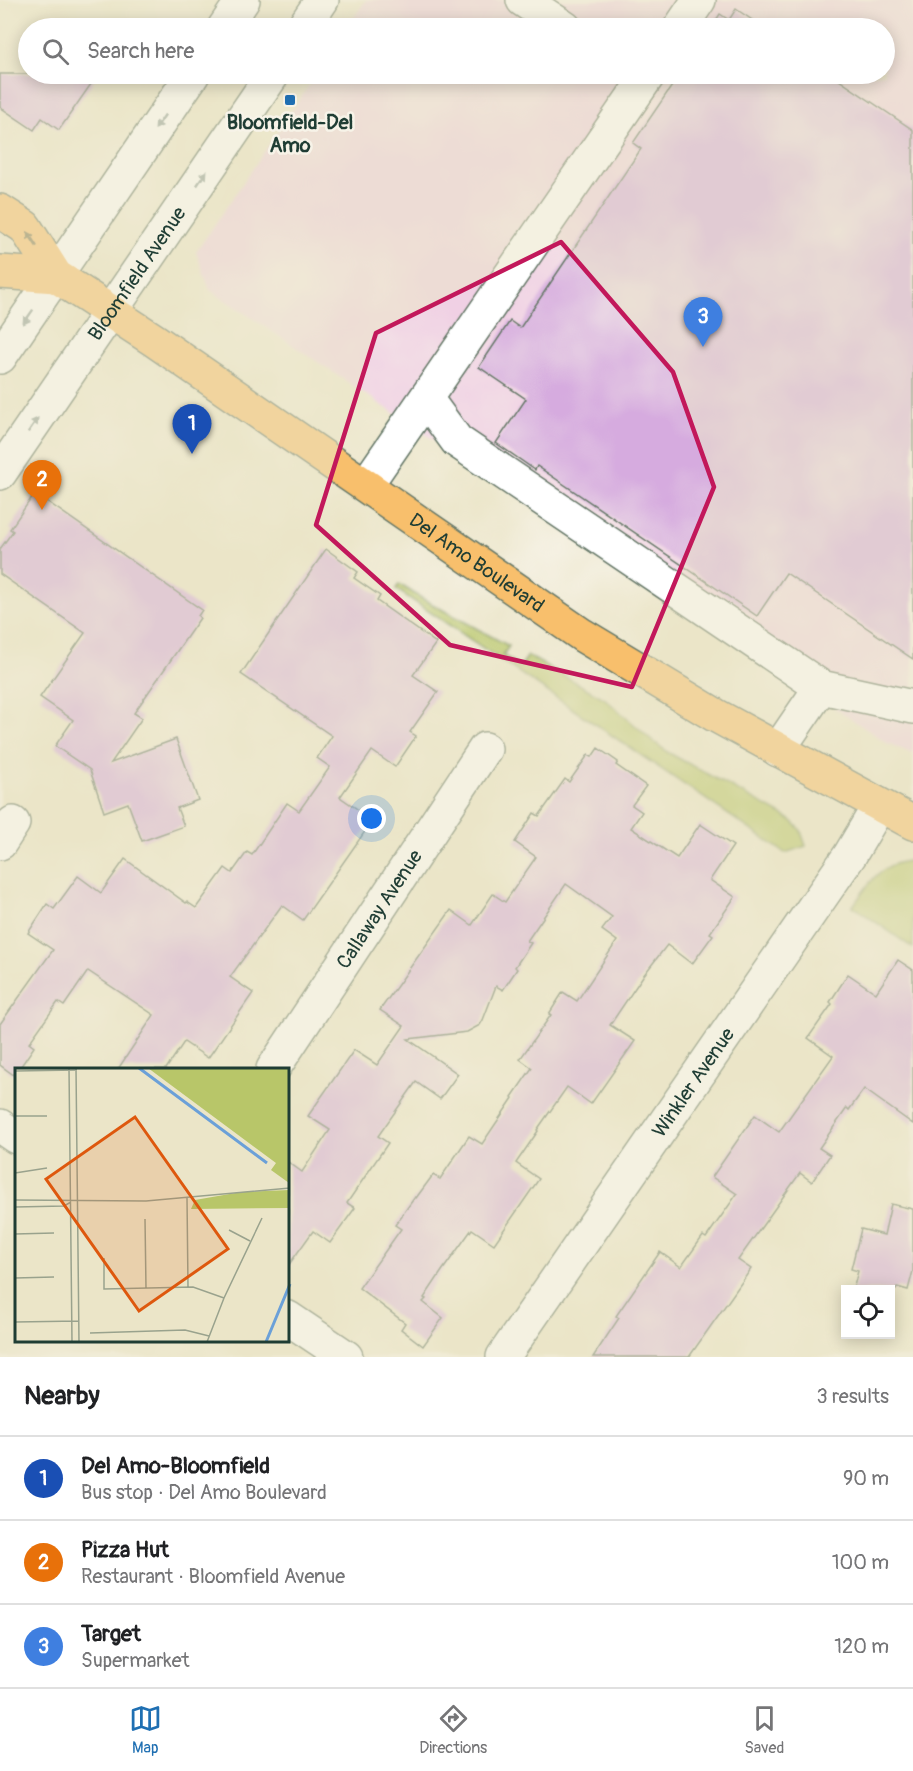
<!DOCTYPE html>
<html lang="en">
<head>
<meta charset="utf-8">
<style>
	:root { --surface:#fff; --page:#f6f6f6; --text:#202124; --muted:#757577; --line:#e0e0e0; --accent:#1f6fb2 }
	body { margin:0; font-family:Pangolin,sans-serif; background:var(--page); color:var(--text) }
	.controls { position:absolute; right:18px; bottom:18px; display:grid; overflow:hidden; border-radius:0px; box-shadow:0 3px 15px #0003 }
	.controls button { width:54px; height:54px; display:grid; place-items:center; padding:0; border:0; border-bottom:2px solid var(--line); background:var(--surface); color:var(--text); font:30px sans-serif }
	.you { position:absolute; left:372px; top:819px; width:21px; height:21px; margin:-15px; border:4px solid #fff; border-radius:50%; background:#1a73e8; box-shadow:0 0 0 9px #1a73e833 }
	.badge { display:grid; place-items:center; width:39px; height:39px; border-radius:50%; background:var(--accent); color:#fff; font-size:20px; font-weight:700 }
	.pin { position:absolute; translate:-50% -50px; filter:drop-shadow(0 2px 3px #0008) }
	.pin::after { content:''; position:absolute; top:32px; width:21px; height:18px; background:inherit; clip-path:polygon(0 0,100% 0,50% 100%) }
	.list { margin:0; padding:0; list-style:none }
	h2 { display:flex; justify-content:space-between; align-items:center; height:78px; margin:0; padding:0 24px; font-size:26px }
	h2 small { font-size:20px; font-weight:400; color:var(--muted) }
	.list li { display:grid; grid-template-columns:39px 1fr auto; gap:18px; align-items:center; box-sizing:border-box; height:84px; padding:0 24px; border-top:2px solid var(--line) }
	.list b { display:block; font-size:22px; white-space:nowrap }
	.list p { margin:0; font-size:20px; white-space:nowrap; color:var(--muted) }
	.list em { font-size:20px; font-style:normal; color:var(--muted) }
	.icon { flex:none; width:33px; height:33px; fill:none; stroke:currentColor; stroke-width:2; stroke-linecap:round; stroke-linejoin:round }
	.map { position:relative; flex:none; width:913px; height:1357px; overflow:hidden }
	.search { position:absolute; background:var(--surface); box-shadow:0 3px 15px #0003; left:18px; right:18px; top:18px; height:66px; display:flex; align-items:center; gap:15px; box-sizing:border-box; padding:0 21px; border-radius:33px; color:var(--muted); font-size:22px }
	.sheet { height:330px; background:var(--surface) }
	nav { display:flex; justify-content:space-around; align-items:center; box-sizing:border-box; height:84px; border-top:2px solid var(--line); background:var(--surface); font-size:16px; color:var(--muted) }
	nav a { display:grid; justify-items:center; gap:3px }
	nav .on { color:var(--accent) }
	.map>svg:first-child { display:block }
	.built { fill:#f0d0e4 }
	.green { fill:#b8c669; stroke:#6c824e; stroke-width:1.5 }
	.building { fill:#d6abdf }
	.lines { fill:none; stroke-linecap:round; stroke-linejoin:round }
	.minor-casing { stroke:#667868; stroke-width:36 }
	.major-casing { stroke:#667868; stroke-width:36 }
	.minor { stroke:#fff; stroke-width:33 }
	.major { stroke:#f8bf6c; stroke-width:33 }
	.oneway { fill:#8f9e9a }
	.oneway2 { fill:#81784d }
	.marked { fill:none; stroke:#c2185b; stroke-width:4.5; stroke-linejoin:round }
	.poi-dot { fill:#1f6fb2; stroke:#f7f3e8; stroke-width:2 }
	.labels { text-anchor:middle; dominant-baseline:central; stroke-width:5; stroke-linejoin:round; paint-order:stroke }
	.poi-label { font-size:20px; font-weight:bold; fill:#1f3d34; stroke:#f7f3e8 }
	.street-label { font-size:20px; fill:#1f3d34; stroke:#f7f3e8 }
	.inset-river { fill:none; stroke:#6ba0d8; stroke-width:3 }
	.inset-road { fill:none; stroke:#99a28d; stroke-width:1.5 }
	.view { fill:#de580e; fill-opacity:0.15; stroke:#de580e; stroke-width:3 }
	.inset-edge { fill:none; stroke:#1f3d34; stroke-width:3 }
</style>
</head>
<body>
<div class="map">
<svg width="913" height="1357" viewBox="0 0 913 1357">
	<rect width="100%" height="100%" fill="#f7f3e8"/>
	<filter id="ink" filterUnits="userSpaceOnUse"><feTurbulence type="fractalNoise" baseFrequency=".0167" numOctaves="2"/><feDisplacementMap in="SourceGraphic" scale="12" xChannelSelector="R" yChannelSelector="G"/><feConvolveMatrix kernelMatrix="1 2 1 2 8 2 1 2 1" color-interpolation-filters="sRGB"/></filter>
	<filter id="wash" filterUnits="userSpaceOnUse"><feTurbulence type="fractalNoise" baseFrequency=".008" numOctaves="4" result="noise"/><feDisplacementMap in="SourceGraphic" scale="24" xChannelSelector="R" yChannelSelector="G"/><feGaussianBlur stdDeviation="1.35" result="paint"/><feColorMatrix in="noise" values="0 0 0 0 0 0 0 0 0 0 0 0 0 0 0 0 0 1.4 0 .05"/><feComposite in="paint" operator="in"/></filter>
	<g filter="url(#wash)">
		<rect width="100%" height="100%" fill="#ebe5c8"/>
		<path class="built" d="M366,0H913V754L887,743L210,290L196,252L317,74H884V28H347Z"/>
		<g class="green">
			<path d="M399,584L421,598L509,646L503,655L520,667L528,656L604,698L654,742L669,753L791,820L800,829L806,846L785,853L396,589Z"/>
			<path d="M907,861L913,862V948L853,906C869,884 878,865 907,861Z"/>
		</g>
		<g id="blocks">
			<g class="building">
				<path d="M736,9L764,28H711L720,14L729,20Z"/>
				<path d="M0,74H98L59,130L42,118L34,130L0,107Z"/>
				<path d="M680,74H830L913,130V659L786,573L757,616L537,466L535,470L496,443L526,399L479,367L510,321L520,328L641,149L633,143Z"/>
				<path d="M35,493L202,610L198,616L200,618L134,713L142,718L111,763L176,739L198,800L177,808L184,826L142,841L128,803L104,812L90,770L55,746L73,720L40,697L85,633L0,574V549L13,531L10,529Z"/>
				<path d="M326,549L358,572L354,578L380,596L377,601L436,643L413,675L438,692L410,732L416,736L395,767L372,751L340,797L373,820L303,920L282,905L230,977L253,993L208,1058L184,1042L166,1069H118L154,1015L88,971L64,1006L58,1002L29,1043L34,1047L19,1069H16L15,1076L0,1065V1024L53,950L28,933L47,904L54,909L78,876L101,893L125,859L186,903L187,902L196,908L225,868L232,873L247,852L252,855L287,803L299,811L330,767L317,758L332,736L241,674Z"/>
				<path d="M598,748L618,762L616,765L646,786L632,805L642,812L631,828L677,858L700,824L733,846L710,880L735,897L710,933L713,935L692,964L667,945L643,976L610,1025L635,1041L591,1104L567,1087L537,1130L538,1131L516,1163L539,1179L494,1244L472,1229L442,1271L424,1298L426,1299L423,1302L443,1318L423,1346L401,1329L405,1323L359,1288L401,1229L395,1225L415,1197L416,1198L433,1175L440,1179L469,1136L482,1144L513,1098L512,1097L532,1068L520,1059L551,1015L549,1014L563,992L577,1001L617,941L602,930L612,917L566,884L527,941L531,943L515,967L517,969L503,990L496,986L483,1020L480,1025L467,1032L408,1039L458,1074L440,1099L416,1082L378,1136L388,1143L347,1203L355,1208L330,1243L313,1231L288,1266V1162L302,1172L330,1130L308,1116L354,1050L377,1065L404,1026L380,1010L451,910L472,925L493,894L505,902L536,857L515,842L534,813L539,816L565,779L569,782L588,755L592,757Z"/>
				<path d="M898,960L913,970V1124L864,1089L849,1110L847,1108L819,1148L830,1155L812,1182L800,1173L738,1260L751,1269L689,1357H593L619,1318L616,1316L660,1252L681,1267L703,1236L706,1238L737,1194L712,1177L755,1115L779,1132L833,1056L808,1038L832,1004L830,1002L848,974L876,993Z"/>
				<path d="M891,1204L913,1209V1271L908,1290L897,1287L896,1290H853L858,1271L851,1269L861,1229L884,1235Z"/>
			</g>
		</g>
	</g>
	<g filter="url(#ink)">
		<use href="#blocks" fill-opacity="0" stroke="#667868" stroke-width="1.5"/>
		<g class="lines">
			<g class="minor-casing">
				<g id="minor">
					<path d="M523,0L565,28"/>
					<path d="M224,28L243,0"/>
					<path d="M303,28L322,0"/>
					<path d="M680,28L699,0"/>
					<path d="M0,357L193,74"/>
					<path d="M427,400L457,441L821,687"/>
					<path id="s1" d="M0,473L273,74"/>
					<path d="M366,485L649,74"/>
					<path d="M778,750L821,687L913,707"/>
					<path d="M0,843L13,823"/>
					<path id="s2" d="M273,1069L485,749"/>
					<path d="M0,1126L16,1137"/>
					<path d="M288,1318L346,1357"/>
					<path id="s3" d="M503,1357L850,855L879,806"/>
				</g>
			</g>
			<g class="major-casing">
				<g id="major">
					<path id="s4" d="M0,211L25,227L56,276L154,340L582,635L715,715L913,823"/>
					<path d="M0,272L56,276"/>
				</g>
			</g>
			<use href="#minor" class="minor"/>
			<use href="#major" class="major"/>
		</g>
		<defs><path id="oneway-solid" d="M-6-.8H1V-3.2L6.5 0L1 3.2V.8H-6Z" transform="scale(1.5)"/></defs>
		<g class="oneway">
			<use href="#oneway-solid" transform="translate(160 122) rotate(124)"/>
			<use href="#oneway-solid" transform="translate(202 178) rotate(-56)"/>
			<use href="#oneway-solid" transform="translate(28 317) rotate(125)"/>
			<use href="#oneway-solid" transform="translate(33 425) rotate(-55)"/>
		</g>
		<use class="oneway2" href="#oneway-solid" transform="translate(32 239) rotate(-123)"/>
	</g>
	<path d="M0 0H913V1357H0ZM561,242L673,372L714,487L632,687L450,645L316,525L376,333Z" fill="#ebe5c8" fill-opacity=".55" fill-rule="evenodd"/>
	<path class="marked" d="M561,242L673,372L714,487L632,687L450,645L316,525L376,333Z"/>
	<rect class="poi-dot" x="284" y="94" width="12" height="12" rx="3"/>
	<g class="labels">
		<g class="poi-label">
			<text x="290" y="122">Bloomfield-Del<tspan x="290" dy="23">Amo</tspan></text>
		</g>
		<g class="street-label">
			<text stroke="none"><textPath href="#s1" startOffset="242">Bloomfield Avenue</textPath></text>
			<text stroke="none"><textPath href="#s4" startOffset="597">Del Amo Boulevard</textPath></text>
			<text stroke="none"><textPath href="#s2" startOffset="192">Callaway Avenue</textPath></text>
			<text stroke="none"><textPath href="#s3" startOffset="334">Winkler Avenue</textPath></text>
		</g>
	</g>
	<g transform="translate(15 1068)">
		<rect width="274" height="274" fill="#ebe5c8"/>
		<path d="M274,0V115L256,102L261,95L133,0ZM274,122V140L176,141L180,132L226,124Z" fill="#b8c669"/>
		<path class="inset-river" d="M124,0L252,95M251,274L275,216"/>
		<path class="inset-road" d="M54,0L57,274M61,0L64,274M0,3L62,2M0,48H32M0,105L32,100M172,130L173,219M0,132L131,133L275,120M0,139L49,138L56,134M130,151L131,220M214,162L235,173M0,166L39,165M89,190V221L178,219L209,230M0,210L39,209M0,254L64,253M75,265L170,262L194,268M192,274L209,230L247,150"/>
		<path class="view" d="M120,49L213,181L124,243L31,111Z"/>
		<rect width="274" height="274" class="inset-edge"/>
	</g>
</svg>
<div class="controls">
<button><svg class="icon" aria-label="locate" viewBox="0 0 24 24"><circle cx="12" cy="12" r="6"/><path d="M12 2v4M12 18v4M2 12h4M18 12h4"/></svg></button>
</div>
<div class="you"></div>
<div class="pin badge" style="left:192px;top:454px;background:#1a4fb4">1</div>
<div class="pin badge" style="left:42px;top:510px;background:#e8710a">2</div>
<div class="pin badge" style="left:703px;top:347px;background:#3f7fe0">3</div>
<div class="search"><svg class="icon" aria-label="search" viewBox="0 0 24 24"><circle cx="10" cy="10" r="6"/><path d="M15 15l6 6"/></svg>Search here</div>
</div>
<section class="sheet">
<h2>Nearby<small>3 results</small></h2>
<ul class="list">
<li><span class="badge" style="background:#1a4fb4">1</span><div><b>Del Amo-Bloomfield</b><p>Bus stop · Del Amo Boulevard</p></div><em>90 m</em></li>
<li><span class="badge" style="background:#e8710a">2</span><div><b>Pizza Hut</b><p>Restaurant · Bloomfield Avenue</p></div><em>100 m</em></li>
<li><span class="badge" style="background:#3f7fe0">3</span><div><b>Target</b><p>Supermarket</p></div><em>120 m</em></li>
</ul>
</section>
<nav>
<a class="on"><svg class="icon" aria-label="map" viewBox="0 0 24 24"><path d="M3 6l6-2 6 2 6-2v14l-6 2-6-2-6 2zM9 4v14M15 6v14"/></svg>Map</a>
<a><svg class="icon" aria-label="directions" viewBox="0 0 24 24"><path d="M12 3l9 9-9 9-9-9zM9 14v-3h6M13 9l2 2-2 2"/></svg>Directions</a>
<a><svg class="icon" aria-label="saved" viewBox="0 0 24 24"><path d="M7 4h10v16l-5-4-5 4z"/></svg>Saved</a>
</nav>
</body>
</html>
